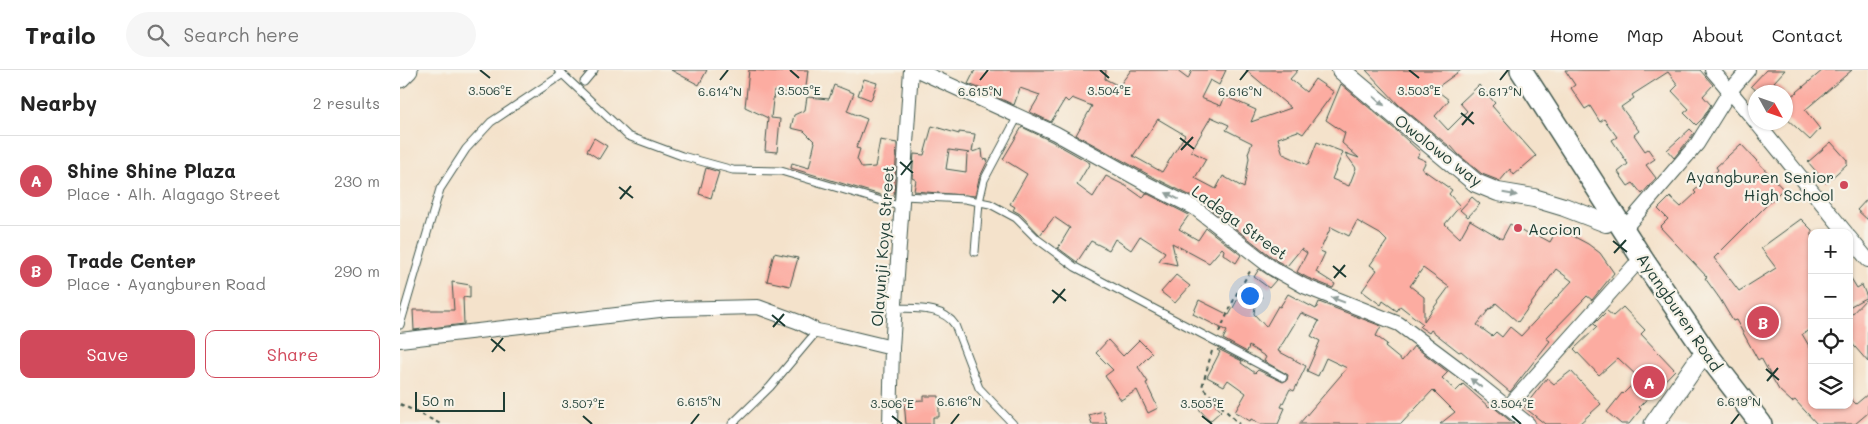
<!DOCTYPE html>
<html lang="en">
<head>
<meta charset="utf-8">
<style>
	:root { --surface:#fff; --page:#f6f6f6; --text:#222; --muted:#767676; --line:#e0e0e0; --accent:#d1495b }
	body { margin:0; font-family:Mali,sans-serif; background:var(--page); color:var(--text) }
	.controls { position:absolute; right:15px; bottom:15px; display:grid; overflow:hidden; border-radius:10px; box-shadow:0 1px 4px #0004 }
	.controls button { width:45px; height:45px; display:grid; place-items:center; padding:0; border:0; border-bottom:1px solid var(--line); background:var(--surface); color:var(--text); font:25px sans-serif }
	.compass { position:absolute; left:1348px; top:15px; width:45px; height:45px; border-radius:50%; background:var(--surface); box-shadow:0 1px 4px #0004; rotate:130deg }
	.scale { position:absolute; left:15px; bottom:12px; width:90px; box-sizing:border-box; padding-left:5px; border:2px solid #1f3d34; border-top:0; font-size:14px; line-height:18px; white-space:nowrap; color:#1f3d34; -webkit-text-stroke:4px #f7f3e8; paint-order:stroke }
	.you { position:absolute; left:849px; top:225px; width:18px; height:18px; margin:-12px; border:4px solid #fff; border-radius:50%; background:#1a73e8; box-shadow:0 0 0 8px #1a73e833 }
	.badge { display:grid; place-items:center; width:32px; height:32px; border-radius:50%; background:var(--accent); color:#fff; font-size:16px; font-weight:700 }
	.pin { position:absolute; translate:-50% -50%; border:2px solid #fff; box-shadow:0 1px 5px #0006 }
	.list { margin:0; padding:0; list-style:none }
	h2 { display:flex; justify-content:space-between; align-items:center; height:65px; margin:0; padding:0 20px; font-size:21px }
	h2 small { font-size:16px; font-weight:400; color:var(--muted) }
	.list li { display:grid; grid-template-columns:32px 1fr auto; gap:15px; align-items:center; box-sizing:border-box; height:90px; padding:0 20px; border-top:1px solid var(--line) }
	.list b { display:block; font-size:19px; white-space:nowrap }
	.list p { margin:0; font-size:16px; white-space:nowrap; color:var(--muted) }
	.list em { font-size:16px; font-style:normal; color:var(--muted) }
	.actions { display:flex; gap:10px; padding:15px 20px }
	.actions a { flex:1; padding:11px 0; border:1px solid var(--accent); border-radius:10px; text-align:center; font-size:18px; color:var(--accent) }
	.actions .main { background:var(--accent); color:#fff }
	.icon { flex:none; width:28px; height:28px; fill:none; stroke:currentColor; stroke-width:2; stroke-linecap:round; stroke-linejoin:round }
	.map { position:relative; flex:none; width:1468px; height:354px; overflow:hidden }
	header { display:flex; align-items:center; gap:30px; box-sizing:border-box; height:70px; padding:0 25px; background:var(--surface); border-bottom:1px solid var(--line) }
	header strong { font-size:24px }
	nav { display:flex; gap:28px; margin-inline-start:auto; font-size:18px }
	.search { width:350px; height:45px; background:var(--page); display:flex; align-items:center; gap:12px; box-sizing:border-box; padding:0 18px; border-radius:28px; color:var(--muted); font-size:19px }
	main { display:flex }
	aside { flex:1; background:var(--surface) }
	.map>svg:first-child { display:block }
	.building { fill:#fcaca1; fill-rule:evenodd }
	.lines { fill:none; stroke-linecap:round; stroke-linejoin:round }
	.service-casing { stroke:#3f564b; stroke-width:9 }
	.minor-casing { stroke:#3f564b; stroke-width:16 }
	.tertiary-casing { stroke:#3f564b; stroke-width:20 }
	.secondary-casing { stroke:#3f564b; stroke-width:21 }
	.primary-casing { stroke:#3f564b; stroke-width:24 }
	.path { stroke:#3f564b; stroke-width:2; stroke-dasharray:4 4; stroke-linecap:butt }
	.service { stroke:#fff; stroke-width:7 }
	.minor { stroke:#fff; stroke-width:14 }
	.tertiary { stroke:#fff; stroke-width:18 }
	.secondary { stroke:#fff; stroke-width:19 }
	.primary { stroke:#fff; stroke-width:21 }
	.oneway { fill:#8f9e9a }
	.ticks { fill:none; stroke:#1f3d34; stroke-width:2 }
	.poi-dot { fill:#d1495b; stroke:#f7f3e8; stroke-width:2 }
	.labels { text-anchor:middle; dominant-baseline:central; stroke-width:4.5; stroke-linejoin:round; paint-order:stroke }
	.street-label { font-size:16px; fill:#1f3d34; stroke:#f7f3e8 }
	.poi-label { font-size:16px; fill:#1f3d34; stroke:#f7f3e8; text-anchor:end }
	.ticks-label { font-size:12px; text-anchor:middle; fill:#1f3d34; stroke:#f7f3e8; stroke-width:4.5; stroke-linejoin:round; paint-order:stroke }
</style>
</head>
<body>
<header>
<strong>Trailo</strong>
<div class="search"><svg class="icon" aria-label="search" viewBox="0 0 24 24"><circle cx="10" cy="10" r="6"/><path d="M15 15l6 6"/></svg>Search here</div>
<nav><a>Home</a><a>Map</a><a>About</a><a>Contact</a></nav>
</header>
<main>
<aside>
<h2>Nearby<small>2 results</small></h2>
<ul class="list">
<li><span class="badge">A</span><div><b>Shine Shine Plaza</b><p>Place · Alh. Alagago Street</p></div><em>230 m</em></li>
<li><span class="badge">B</span><div><b>Trade Center</b><p>Place · Ayangburen Road</p></div><em>290 m</em></li>
</ul>
<div class="actions"><a class="main">Save</a><a>Share</a></div>
</aside>
<div class="map">
<svg width="1468" height="354" viewBox="0 0 1468 354">
	<rect width="100%" height="100%" fill="#f7f3e8"/>
	<filter id="ink" filterUnits="userSpaceOnUse"><feTurbulence type="fractalNoise" baseFrequency=".02" numOctaves="2"/><feDisplacementMap in="SourceGraphic" scale="10" xChannelSelector="R" yChannelSelector="G"/><feConvolveMatrix kernelMatrix="1 2 1 2 8 2 1 2 1" color-interpolation-filters="sRGB"/></filter>
	<filter id="wash" filterUnits="userSpaceOnUse"><feTurbulence type="fractalNoise" baseFrequency=".0096" numOctaves="4" result="noise"/><feDisplacementMap in="SourceGraphic" scale="20" xChannelSelector="R" yChannelSelector="G"/><feGaussianBlur stdDeviation="1.12" result="paint"/><feColorMatrix in="noise" values="0 0 0 0 0 0 0 0 0 0 0 0 0 0 0 0 0 1.4 0 .05"/><feComposite in="paint" operator="in"/></filter>
	<g filter="url(#wash)">
		<rect width="100%" height="100%" fill="#f4e2cb"/>
		<g id="blocks">
			<g class="building">
				<path d="M271,0H307L299,15Z"/>
				<path d="M349,0L382,2V0H408L405,25L374,21L371,48L380,49L377,82L365,81L368,48L345,37Z"/>
				<path d="M575,0H706L705,9L719,16L731,0H776L788,9L792,0H826L819,15L810,10L801,28L821,36L825,26L856,40L851,52L891,38L846,0H898L890,9L906,22L915,9L934,22L903,64L898,61L878,68L883,84L908,95L917,72L943,82L932,109L949,116L956,98L945,83L959,88L942,73L945,63L926,50L941,14L997,61L1020,82L1017,87L1026,91L1022,99L1052,120L1049,124L1060,136L1045,154L1060,168L1070,150L1102,169L1110,154L1128,165L1130,161L1150,172L1158,158L1188,174L1200,183L1214,203L1192,230L1187,226L1146,268L1150,271L1110,322L1061,281L1059,282L1031,260L1029,263L1020,257L1023,254L1000,236L997,241L983,231L981,235L962,221L977,200L970,195L987,171L980,164L957,151L949,166L931,157L920,181L925,183L916,202L935,214L933,218L908,208L897,202L907,183L901,179L887,196L877,191L799,130L751,106L676,65L692,36L672,28L668,32L665,29L651,52L630,42L640,25L620,18L614,35L599,28V25L568,14ZM811,47L829,55L826,60L852,73L848,83L849,88L844,118L823,106L816,119L795,108L806,89L791,81ZM758,49L785,65L762,102L733,86ZM1023,198L1049,217L1024,251V227L1010,216ZM1156,199L1172,211L1121,266L1110,257L1102,267L1096,262L1092,266L1077,255L1090,238L1091,239L1096,233L1118,252Z"/>
				<path d="M966,0H1061L1035,19L1049,30L1035,46L1048,60L1067,41L1060,33L1079,15L1095,33L1092,36L1136,86L1114,105L1110,99L1100,111L1082,104L1059,85L1050,75L1049,76L999,35Z"/>
				<path d="M1165,0H1300L1313,15L1303,26L1311,35L1303,48L1296,55L1284,43L1289,39L1272,21L1278,15L1268,2L1232,25L1234,28L1221,37L1239,61L1234,65L1245,81L1248,79L1255,89L1246,95L1256,108L1242,124L1233,113L1228,116L1218,102L1228,94L1212,70L1217,67L1204,49L1200,52L1190,36L1185,39L1171,18L1175,15Z"/>
				<path d="M1366,0H1385L1374,12L1391,27L1423,0H1452L1405,40L1420,59L1410,70L1386,48V22H1358L1351,16Z"/>
				<path d="M464,9L477,13L471,30L458,25Z"/>
				<path d="M434,15L454,23L447,41L467,49L456,78L460,79L457,89L462,98L475,97L480,70L497,73L494,127L484,126L391,98L392,93L409,98L415,72L404,61L391,58L394,45L405,40L407,27L429,29Z"/>
				<path d="M532,56L559,64V62L575,64L572,82L582,79L583,89L588,90L579,109L575,126L514,121L516,110L512,108L514,84L524,85ZM549,80L570,83L567,84L566,102L546,99Z"/>
				<path d="M622,57L651,71L690,93L677,115L693,127L706,106L726,116L743,128L746,123L789,145L779,159L798,170L806,158L841,185L836,193L823,184L824,180L822,178L809,193L772,173L777,195L759,191L765,182L740,166L731,180L715,169L709,180L691,171L677,192L658,178L670,158L654,147L640,165L620,144L613,140L615,137L610,134L627,104L603,89Z"/>
				<path d="M1290,59L1294,63L1274,88L1267,80Z"/>
				<path d="M194,68L207,76L199,89L187,81Z"/>
				<path d="M1431,72L1447,90V94L1426,113L1408,92Z"/>
				<path d="M1341,74L1383,119L1314,188L1339,221L1376,198L1361,178L1401,149L1412,160V259L1402,264L1412,281V335H1449V327L1456,334L1468,324V343L1455,354H1417L1395,330L1392,332L1379,320L1361,288L1358,290L1336,250L1333,251L1320,229L1305,208L1307,207L1260,157L1268,149L1258,139L1270,127L1281,137L1296,123L1294,121L1318,100L1316,97Z"/>
				<path d="M306,98L319,102L311,128L299,124Z"/>
				<path d="M1072,127L1080,134L1068,147L1060,140Z"/>
				<path d="M1468,128V150L1457,140Z"/>
				<path d="M374,183L398,188L390,216L367,211Z"/>
				<path d="M859,199L876,210L869,218L854,207Z"/>
				<path d="M776,205L790,216L775,233L761,222Z"/>
				<path d="M1449,205L1457,218L1462,215L1467,227L1449,237Z"/>
				<path d="M52,212L70,215V228L63,227L64,254L14,260L13,240H54Z"/>
				<path d="M844,218L862,227L855,236L854,244L866,257L878,236L880,237L888,224L916,239L919,232L981,256L976,266L987,274L985,277L1002,291L1014,276L1048,302L1042,308L1056,321L1063,314L1089,337L1091,335L1114,354H1040L1055,342L1033,320L1001,354H899L947,298L926,288L918,306L907,301L920,271L911,266L919,251L901,243L878,281L906,296L894,321L890,319L881,337L885,338L878,354H861L851,349L850,351L835,342L846,323L828,310L824,316L807,307L820,282L817,280L818,279L842,291L841,293L855,303L858,300L883,312L887,310L888,305L864,291L866,287L849,276L847,282L823,269L827,261L793,244L799,230L829,245Z"/>
				<path d="M1468,227V292L1449,270V247Z"/>
				<path d="M1223,237L1245,260L1241,264L1275,300L1239,337L1241,339L1229,354H1221L1207,342L1222,323L1223,324L1239,308L1218,288L1199,305L1174,279L1197,257L1194,254L1207,241L1213,246Z"/>
				<path d="M708,270L723,286L739,270L752,283L738,297L748,312L746,313L758,338L748,343L737,320L721,330L705,306L713,300L696,283Z"/>
				<path d="M1171,301L1201,334L1179,354H1145L1124,337L1147,308L1154,314Z"/>
				<path d="M524,326H539V347H533V354H506L504,331L524,330Z"/>
				<path d="M809,328L821,341L810,351L798,338Z"/>
				<path d="M703,341L707,354H692L689,345Z"/>
			</g>
		</g>
	</g>
	<g filter="url(#ink)">
		<use href="#blocks" fill-opacity="0" stroke="#3f564b" stroke-width="1"/>
		<g class="lines">
			<g class="service-casing">
				<g id="service">
					<path d="M158,0L228,66L282,86L333,100L381,101L502,137"/>
					<path d="M184,12L194,0"/>
					<path d="M503,126L565,129L590,134L616,148L637,169L675,197L883,307"/>
					<path d="M575,182L579,132L584,110L618,46"/>
					<path d="M496,238C517,239 542,236 555,255L579,318L613,354"/>
					<path d="M0,255L40,119L66,79L91,52L163,4"/>
					<path d="M332,354L370,317L417,261"/>
				</g>
			</g>
			<g class="minor-casing">
				<g id="minor">
					<path d="M517,0L655,63L747,114L795,138L872,198L904,216L999,254L1067,305L1128,354"/>
					<path d="M1312,0L1356,52"/>
					<path d="M1356,52L1446,163"/>
					<path d="M1224,159L1297,74L1330,21L1348,0"/>
					<path d="M1449,167L1468,190"/>
					<path d="M0,270L268,239L358,237L399,252L417,261L438,265L492,278"/>
					<path d="M1108,337L1234,196"/>
					<path d="M490,354L492,278L511,0"/>
				</g>
			</g>
			<g class="tertiary-casing">
				<path id="tertiary" d="M941,0L1076,113L1098,122L1134,128L1164,137L1206,153"/>
			</g>
			<g class="secondary-casing">
				<g id="secondary">
					<path d="M0,8L8,0"/>
					<path d="M1254,354L1298,291"/>
				</g>
			</g>
			<g class="primary-casing">
				<path id="primary" d="M1121,0L1243,190L1307,284L1361,354"/>
			</g>
			<g class="path">
				<path d="M819,262L837,223L852,198"/>
				<path d="M812,281L802,317L839,354"/>
				<path d="M0,334L41,354"/>
			</g>
			<use href="#service" class="service"/>
			<use href="#minor" class="minor"/>
			<use href="#tertiary" class="tertiary"/>
			<use href="#secondary" class="secondary"/>
			<use href="#primary" class="primary"/>
		</g>
		<defs><path id="oneway-solid" d="M-6-.8H1V-3.2L6.5 0L1 3.2V.8H-6Z" transform="scale(1.25)"/></defs>
		<g class="oneway">
			<use href="#oneway-solid" transform="translate(979 31) rotate(40)"/>
			<use href="#oneway-solid" transform="translate(1110 124) rotate(10)"/>
			<use href="#oneway-solid" transform="translate(772 126) rotate(-153)"/>
			<use href="#oneway-solid" transform="translate(938 230) rotate(-159)"/>
			<use href="#oneway-solid" transform="translate(1076 313) rotate(-142)"/>
		</g>
	</g>
	<path class="ticks" d="M80,0L90,8M390,0L399,8M700,0L709,8M1009,0L1019,8M320,10L328,0M580,10L588,0M840,10L848,0M1100,10L1108,0M1061,43L1074,54M1062,55L1073,42M780,68L794,79M781,80L793,67M500,92L513,103M501,105L512,91M219,117L233,128M220,129L231,116M1213,171L1227,182M1214,183L1226,170M933,196L946,207M934,208L945,195M652,220L666,231M653,233L665,219M372,245L385,256M373,257L384,244M91,269L105,281M92,282L103,268M1366,299L1379,310M1367,311L1378,298M183,346L192,354M492,346L502,354M802,346L812,354M1112,346L1121,354M291,354L299,344M551,354L559,344M1331,354L1339,344"/>
	<g class="poi-dot">
		<circle cx="1444" cy="115" r="5"/>
		<circle cx="1118" cy="158" r="5"/>
	</g>
	<g class="labels">
		<g class="street-label">
			<text transform="translate(1039 80) rotate(38)">Owolowo way</text>
			<text transform="translate(840 152) rotate(36)">Ladega Street</text>
			<text transform="translate(482 176) rotate(-86)">Olayunji Koya Street</text>
			<text transform="translate(1280 242) rotate(56)">Ayangburen Road</text>
		</g>
		<g class="poi-label">
			<text x="1434" y="106">Ayangburen Senior<tspan x="1434" dy="18">High School</tspan></text>
			<text x="1128" y="158" text-anchor="start">Accion</text>
		</g>
	</g>
	<g class="ticks-label">
		<text x="399" y="25">3.505°E</text>
		<text x="709" y="25">3.504°E</text>
		<text x="1019" y="25">3.503°E</text>
		<text x="90" y="25">3.506°E</text>
		<text x="320" y="26">6.614°N</text>
		<text x="580" y="26">6.615°N</text>
		<text x="840" y="26">6.616°N</text>
		<text x="1100" y="26">6.617°N</text>
		<text x="299" y="336">6.615°N</text>
		<text x="559" y="336">6.616°N</text>
		<text x="1339" y="336">6.619°N</text>
		<text x="183" y="338">3.507°E</text>
		<text x="492" y="338">3.506°E</text>
		<text x="802" y="338">3.505°E</text>
		<text x="1112" y="338">3.504°E</text>
	</g>
</svg>
<div class="controls">
<button>+</button>
<button>−</button>
<button><svg class="icon" aria-label="locate" viewBox="0 0 24 24"><circle cx="12" cy="12" r="6"/><path d="M12 2v4M12 18v4M2 12h4M18 12h4"/></svg></button>
<button><svg class="icon" aria-label="layers" viewBox="0 0 24 24"><path d="M12 4l9 5-9 5-9-5zM3 14l9 5 9-5"/></svg></button>
</div>
<svg class="compass" viewBox="-18 -18 36 36"><path d="M0-13l5 13h-10z" fill="#e53935"/><path d="M0 13l5-13h-10z" fill="#767676"/></svg>
<div class="scale">50 m</div>
<div class="you"></div>
<div class="pin badge" style="left:1249px;top:312px">A</div>
<div class="pin badge" style="left:1363px;top:252px">B</div>
</div>
</main>
</body>
</html>
